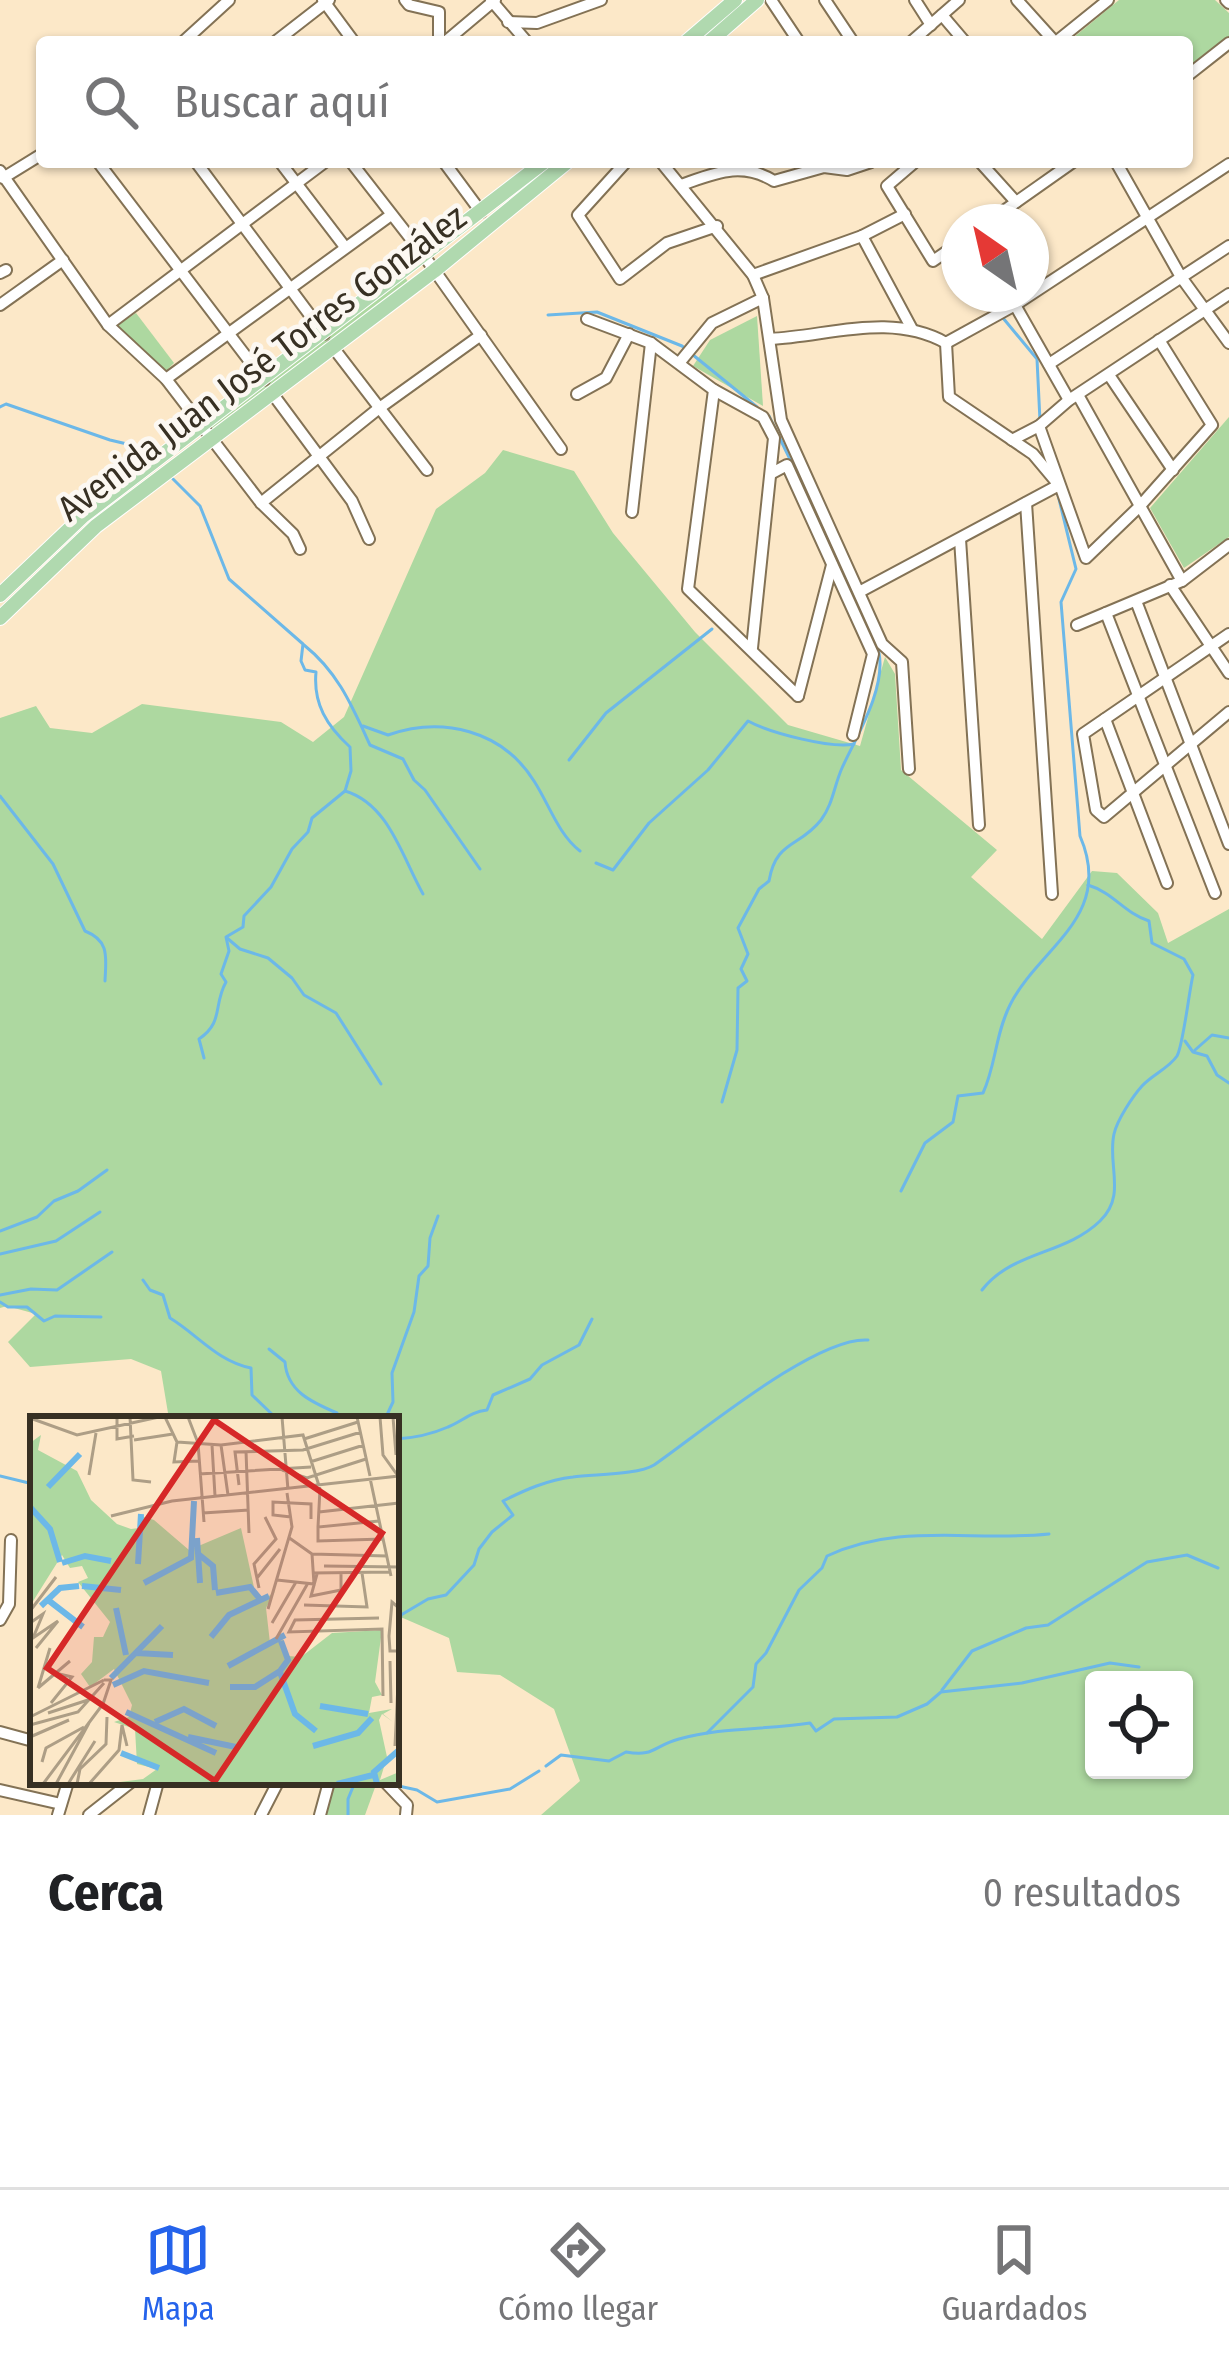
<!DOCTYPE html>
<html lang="es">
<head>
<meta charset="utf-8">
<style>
	:root { --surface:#fff; --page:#f6f6f6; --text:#202124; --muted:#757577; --line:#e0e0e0; --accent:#2563eb }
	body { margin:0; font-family:"Fira Sans Condensed",sans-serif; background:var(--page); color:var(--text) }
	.controls { position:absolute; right:36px; bottom:36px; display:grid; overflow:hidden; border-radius:12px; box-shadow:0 3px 9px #0004 }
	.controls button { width:108px; height:108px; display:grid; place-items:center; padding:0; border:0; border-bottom:3px solid var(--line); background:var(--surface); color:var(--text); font:60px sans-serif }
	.compass { position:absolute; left:941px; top:204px; width:108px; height:108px; border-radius:50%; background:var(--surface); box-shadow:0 3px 9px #0004; rotate:326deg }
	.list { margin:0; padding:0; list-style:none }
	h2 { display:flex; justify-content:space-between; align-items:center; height:156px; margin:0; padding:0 48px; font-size:51px }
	h2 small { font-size:39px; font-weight:400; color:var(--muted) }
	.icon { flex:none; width:66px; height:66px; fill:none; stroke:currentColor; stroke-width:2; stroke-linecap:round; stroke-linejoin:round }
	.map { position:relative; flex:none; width:1229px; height:1815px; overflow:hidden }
	.search { position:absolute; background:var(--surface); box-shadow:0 3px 9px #0004; left:36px; right:36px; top:36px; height:132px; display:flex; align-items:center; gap:30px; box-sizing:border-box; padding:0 42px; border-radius:12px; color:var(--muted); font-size:45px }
	.sheet { height:372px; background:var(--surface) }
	nav { display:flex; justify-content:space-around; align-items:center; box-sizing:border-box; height:168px; border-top:3px solid var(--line); background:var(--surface); font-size:33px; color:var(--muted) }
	nav a { display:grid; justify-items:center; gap:6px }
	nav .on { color:var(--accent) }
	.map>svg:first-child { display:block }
	.green { fill:#add8a0; fill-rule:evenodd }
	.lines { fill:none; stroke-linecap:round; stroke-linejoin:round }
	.stream { stroke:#6cb8e8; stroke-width:3 }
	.minor-casing { stroke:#837255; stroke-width:14 }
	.major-casing { stroke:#fff; stroke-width:16 }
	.minor { stroke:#fff; stroke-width:10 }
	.major { stroke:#b0d9af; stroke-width:14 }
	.labels { text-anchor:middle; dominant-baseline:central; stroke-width:9; stroke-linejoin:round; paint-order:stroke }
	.street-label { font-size:36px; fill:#373023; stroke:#fcf8f2 }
	.inset-river { fill:none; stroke:#6cb8e8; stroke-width:6 }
	.inset-road { fill:none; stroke:#ad9e86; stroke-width:3 }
	.view { fill:#d62828; fill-opacity:0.15; stroke:#d62828; stroke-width:6 }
	.inset-edge { fill:none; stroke:#373023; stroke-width:6 }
</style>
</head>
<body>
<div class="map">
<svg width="1229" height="1815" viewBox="0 0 1229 1815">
	<rect width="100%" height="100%" fill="#fce8c8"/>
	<g class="green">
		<path d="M1119,0H1215L1229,13V37L1187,69V42H1068Z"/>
		<path d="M405,277L408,282L211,429L207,425Z"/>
		<path d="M136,313L174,363L163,374L115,327Z"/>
		<path d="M757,316L763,406L693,366L710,340Z"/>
		<path d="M1229,417V537L1184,568L1150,508Z"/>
		<path d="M503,450L574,471L613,533L695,632L788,725L860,746L885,657L895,674L901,770L997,850L971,877L1042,939L1092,871L1117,873L1158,913L1168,943L1229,909V1815H541L580,1781L554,1709L500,1675L457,1672L449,1638L396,1615V1419H169L161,1371L131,1359L30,1367L8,1342L36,1314L7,1306L0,1308V718L36,706L50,728L92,733L142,704L281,722L313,742L344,717L436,509L485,473ZM1094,1680H1184V1770H1094Z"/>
		<path d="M335,1782H377L365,1815H326Z"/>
	</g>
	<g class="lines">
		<g class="stream">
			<path d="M958,263L959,265"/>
			<path d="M983,294L997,310"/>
			<path d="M548,315L597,312L682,346L757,407"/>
			<path d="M1003,318L1037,359L1040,421"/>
			<path d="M0,407L6,404L110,440L148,449"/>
			<path d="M769,416L834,550"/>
			<path d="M173,479L200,506L229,579L303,644L301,661L305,670L316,672C313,704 327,726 350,747L351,771L345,791L312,818L308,832L292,849L271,887L244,916L243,927L226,937L229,951L221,974L226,982C213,1005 224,1022 199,1039L204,1058"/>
			<path d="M304,645C338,672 352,706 370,745L403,759L414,780L425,790L480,869"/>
			<path d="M363,726L388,735C442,716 502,730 534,781C549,804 558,834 580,851"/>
			<path d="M569,760L606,713L712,629"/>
			<path d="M345,791C389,804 402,857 423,894"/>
			<path d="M0,796L53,864L85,931C110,941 106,957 105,981"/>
			<path d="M596,863L613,870L649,823L708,770L748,721C770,733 832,749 854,744"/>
			<path d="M227,938L240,949L268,958L292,978L304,995L336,1013L381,1084"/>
			<path d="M1185,1041L1193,1052L1207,1056L1217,1075L1229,1083"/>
			<path d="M1195,1050L1212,1035L1229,1038"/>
			<path d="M722,1102L737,1050L738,988L747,981L741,969L748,954L738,928L759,889L769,881C776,840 799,848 821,820C833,804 834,786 842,768C856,737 886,689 879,653C875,633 861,611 853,593"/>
			<path d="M901,1191L925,1143L953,1122L958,1096L983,1093C996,1065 995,1035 1010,1005C1039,947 1115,917 1080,836L1061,602L1076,569L1058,495"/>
			<path d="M0,1231L37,1217L54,1201L78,1191L107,1170"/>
			<path d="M0,1254L56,1241L100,1212"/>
			<path d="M143,1280L150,1290L163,1295L170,1318C198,1335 217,1361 251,1368L252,1395L277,1419"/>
			<path d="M982,1290C1012,1251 1065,1255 1100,1221C1127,1195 1107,1165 1114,1134C1117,1120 1133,1096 1142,1086C1152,1075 1169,1068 1177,1056C1183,1046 1189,992 1193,975L1184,959L1152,943L1149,921C1123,912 1114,893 1088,885"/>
			<path d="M0,1295L31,1289L57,1290L112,1252"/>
			<path d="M0,1302L8,1307H27L44,1321L55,1316L101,1317"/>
			<path d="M269,1349L285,1362C287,1391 311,1402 337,1413L338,1419"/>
			<path d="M385,1419L393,1402L392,1373L414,1312L419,1276L428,1266L430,1238L438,1216"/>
			<path d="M396,1439C414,1438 432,1434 448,1427C463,1421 470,1412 487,1410L493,1395L530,1379L542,1365L579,1345L592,1319"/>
			<path d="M0,1476L33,1484"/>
			<path d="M396,1654L401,1615L428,1599L446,1595L474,1565L479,1549L492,1532L513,1515L503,1501C525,1490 547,1480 573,1477C593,1474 638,1475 654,1465C699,1434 816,1336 868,1340"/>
			<path d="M942,1690L972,1651L1026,1628L1048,1625L1147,1562L1187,1555L1218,1568"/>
			<path d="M707,1733L753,1687L756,1664L766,1653L799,1590L822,1568L827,1556C900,1522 971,1542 1049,1534"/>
			<path d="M546,1766L561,1755L609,1761L626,1752C655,1757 653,1746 679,1739C722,1727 766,1730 810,1723L816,1731L834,1719L897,1717L927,1704L941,1692L1022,1683L1110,1663L1139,1667"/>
			<path d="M394,1785L417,1790L437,1802L510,1789L539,1771"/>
			<path d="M348,1815V1799L355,1782"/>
		</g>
		<g class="minor-casing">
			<g id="minor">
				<path d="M323,0L354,42"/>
				<path d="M405,0L409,5L439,12V42"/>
				<path d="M491,0L527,42"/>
				<path d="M771,0L799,42"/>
				<path d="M825,0L853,42"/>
				<path d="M915,0L931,25"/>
				<path d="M1017,0L1055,42"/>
				<path d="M1226,0L1229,3"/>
				<path d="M942,15L965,42"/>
				<path d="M508,22L537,23L601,0"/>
				<path d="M183,42L229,0"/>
				<path d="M275,42L329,0"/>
				<path d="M445,42L495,0"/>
				<path d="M911,42L959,0"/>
				<path d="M1056,42L1108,0"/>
				<path d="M1187,76L1229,43"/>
				<path d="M98,162L264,380"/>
				<path d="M196,162L324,334"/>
				<path d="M280,162L345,247"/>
				<path d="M351,162L425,257L561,449"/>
				<path d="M444,162L481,212"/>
				<path d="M626,162L578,215L620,279L667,243L717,226"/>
				<path d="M661,162L753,275L763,298L781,420L882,644L902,662L909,769"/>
				<path d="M915,162L887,186L933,261L959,243"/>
				<path d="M980,162L1016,202"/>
				<path d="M1116,162L1181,277L1229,343"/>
				<path d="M0,171L108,325L166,379L261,503L293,534L300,549"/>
				<path d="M3,178L42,154"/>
				<path d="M681,185C716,173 741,161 774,181L824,167L847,170L871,162"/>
				<path d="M988,222L1073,162"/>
				<path d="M862,236L912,329"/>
				<path d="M0,273L6,270"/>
				<path d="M753,275L862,236L905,214"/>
				<path d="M0,305L63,260"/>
				<path d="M1015,305L1069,400"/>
				<path d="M587,319L651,343L714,390L688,589L798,696"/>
				<path d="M108,325L325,162"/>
				<path d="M770,339C829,336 891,312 946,343L1015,305L1229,164"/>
				<path d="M332,346L427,470"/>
				<path d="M680,362L712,323L763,298"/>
				<path d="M1049,364L1229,246"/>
				<path d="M1109,375L1173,470"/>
				<path d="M166,379L391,215"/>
				<path d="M714,390L763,417L774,438L752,648"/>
				<path d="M272,393L352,501L369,539"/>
				<path d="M577,394L606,378L629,334"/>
				<path d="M1078,395L1182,581"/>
				<path d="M1039,426L1086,558L1139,507L1212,425L1159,340"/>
				<path d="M1012,440L1039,426L1069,400L1229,294"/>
				<path d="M772,473L787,465L873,654L853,735"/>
				<path d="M261,503L378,409L481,335"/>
				<path d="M1026,503L1052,894"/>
				<path d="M632,512L651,343"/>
				<path d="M960,539L979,825"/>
				<path d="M1170,585L1229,673"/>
				<path d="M861,591L1059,485L1033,454L949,397L946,343"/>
				<path d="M1136,601L1229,844"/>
				<path d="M1106,613L1215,893"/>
				<path d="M1077,625L1182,581L1229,545"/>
				<path d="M1229,634L1083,734L1096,810L1104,817L1229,712"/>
				<path d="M798,696L832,565"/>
				<path d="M1105,719L1167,883"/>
				<path d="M0,1620L9,1604L11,1540"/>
				<path d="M0,1732L33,1741"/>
				<path d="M385,1782L407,1805L406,1815"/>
				<path d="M0,1790L61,1804"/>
				<path d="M58,1815L68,1782"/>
				<path d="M89,1815L131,1782"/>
				<path d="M149,1815L158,1782"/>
				<path d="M261,1815L278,1782"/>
				<path d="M320,1815L329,1782"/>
			</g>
		</g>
		<g class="major-casing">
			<g id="major">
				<path d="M686,42L735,0"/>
				<path d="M709,42L757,0"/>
				<path d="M0,595L83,516L544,162"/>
				<path d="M0,618L96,526L434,271L567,162"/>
			</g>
		</g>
		<use href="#minor" class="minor"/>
		<use href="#major" class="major"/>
	</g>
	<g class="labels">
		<g class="street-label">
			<text transform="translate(262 363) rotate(-37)">Avenida Juan José Torres González</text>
		</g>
	</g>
	<g transform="translate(30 1416)">
		<rect width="369" height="369" fill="#fce8c8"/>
		<path d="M11,19L8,34L47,55L61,84L87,108L101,113L109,112L111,100L124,104L159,134L211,112L225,176L233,185L245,175L236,192L240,227L253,224L258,240L271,241L302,217L352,214L345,266L352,279L342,281L339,297L362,293L353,298L363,306L352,298L349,304L357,341L350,364L369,356V368H75L113,363L127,353L107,348L105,313L84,306L99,301L102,289L84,253L60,271L51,258L62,246L64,221H73L80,206L48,166L58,162L52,150L40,152L32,139L0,190V27Z" fill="#add8a0"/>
		<path class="inset-river" d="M18,71L50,38M0,91L20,113L30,146M167,122L170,167M167,137L183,150L185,174M32,147L55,140L81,145M108,148L111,98M114,167L161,142L164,85M52,170L91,174M186,177L220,171L230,183M18,184L53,211M11,190L30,172L49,170M86,192L96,239M181,221L199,199L239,180M106,237L143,239M198,250L255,219M250,256L265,298L286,315M81,262L132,210M83,269L114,255L179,267M200,271H225L250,255L258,244L251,225M290,290L338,298M96,296L186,337M125,306L154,293L186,310M158,321L206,331M283,330L328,317L342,302M91,337L129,352M307,368L343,359M347,368L344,356L369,334"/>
		<path class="inset-road" d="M87,1V23L104,20M100,1L103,64L121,66M135,1L147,26L144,46L169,45M158,1L168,27L174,106M252,1L258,74M327,1L340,60M350,1L353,39L368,60M363,1L366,39M0,2L47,19L129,1M274,23L328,6M104,24L143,18M147,26L191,29L273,19L290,73L288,111M182,29L185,80M191,29L198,79M216,35L219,117M280,46L334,29M252,54L277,62L336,43M169,58L281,51M59,59L66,17M340,62L361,160M209,69L205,36L273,34L331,16M289,96L369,87M173,97L219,94M81,100L142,85L369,60M261,101L243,99V86L281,88V103M349,105L288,111V125L353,123M258,121L282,138L357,140M294,150L369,151M282,157L361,156M287,158L281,180L311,174V157M227,162L250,133M247,164L284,168L282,138M229,172L224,148L246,123L235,101M274,189L337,191L332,157M369,192L362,186L359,220L360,235H369M238,193L262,111L257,77M0,195L26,161M349,202L265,204L259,216L352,213L353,280M0,207L13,198L3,222L28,205L6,232M242,207L266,166M246,223L278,167M360,245L361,287M8,272L20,232M8,272L40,245M21,287L42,261L25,257M18,297L58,284M0,301L74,264M0,309L48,296L74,267M0,321L39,304M365,330L369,247M12,346L16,332L54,311M13,368L73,288L81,264H74M26,368L59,307M38,368L65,325M47,368L50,353L76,328L77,301M59,368L89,334L92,309L97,330"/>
		<path class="view" d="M184,4L352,117L185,365L17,252Z"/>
		<rect width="369" height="369" class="inset-edge"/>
	</g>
</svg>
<div class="controls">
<button><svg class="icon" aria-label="locate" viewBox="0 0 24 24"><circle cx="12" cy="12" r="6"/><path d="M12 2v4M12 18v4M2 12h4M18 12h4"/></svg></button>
</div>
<svg class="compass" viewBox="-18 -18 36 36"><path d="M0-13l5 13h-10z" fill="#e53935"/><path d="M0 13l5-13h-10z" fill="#757577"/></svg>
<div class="search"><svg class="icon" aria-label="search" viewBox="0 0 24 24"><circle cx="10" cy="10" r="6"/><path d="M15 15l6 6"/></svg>Buscar aquí</div>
</div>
<section class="sheet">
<h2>Cerca<small>0 resultados</small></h2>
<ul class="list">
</ul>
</section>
<nav>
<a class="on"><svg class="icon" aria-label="map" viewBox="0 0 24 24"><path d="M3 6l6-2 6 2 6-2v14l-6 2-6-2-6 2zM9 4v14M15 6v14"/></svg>Mapa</a>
<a><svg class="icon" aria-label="directions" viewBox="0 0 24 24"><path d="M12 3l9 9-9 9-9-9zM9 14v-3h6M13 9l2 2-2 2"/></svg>Cómo llegar</a>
<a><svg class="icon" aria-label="saved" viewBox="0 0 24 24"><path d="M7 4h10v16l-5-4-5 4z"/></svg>Guardados</a>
</nav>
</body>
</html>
